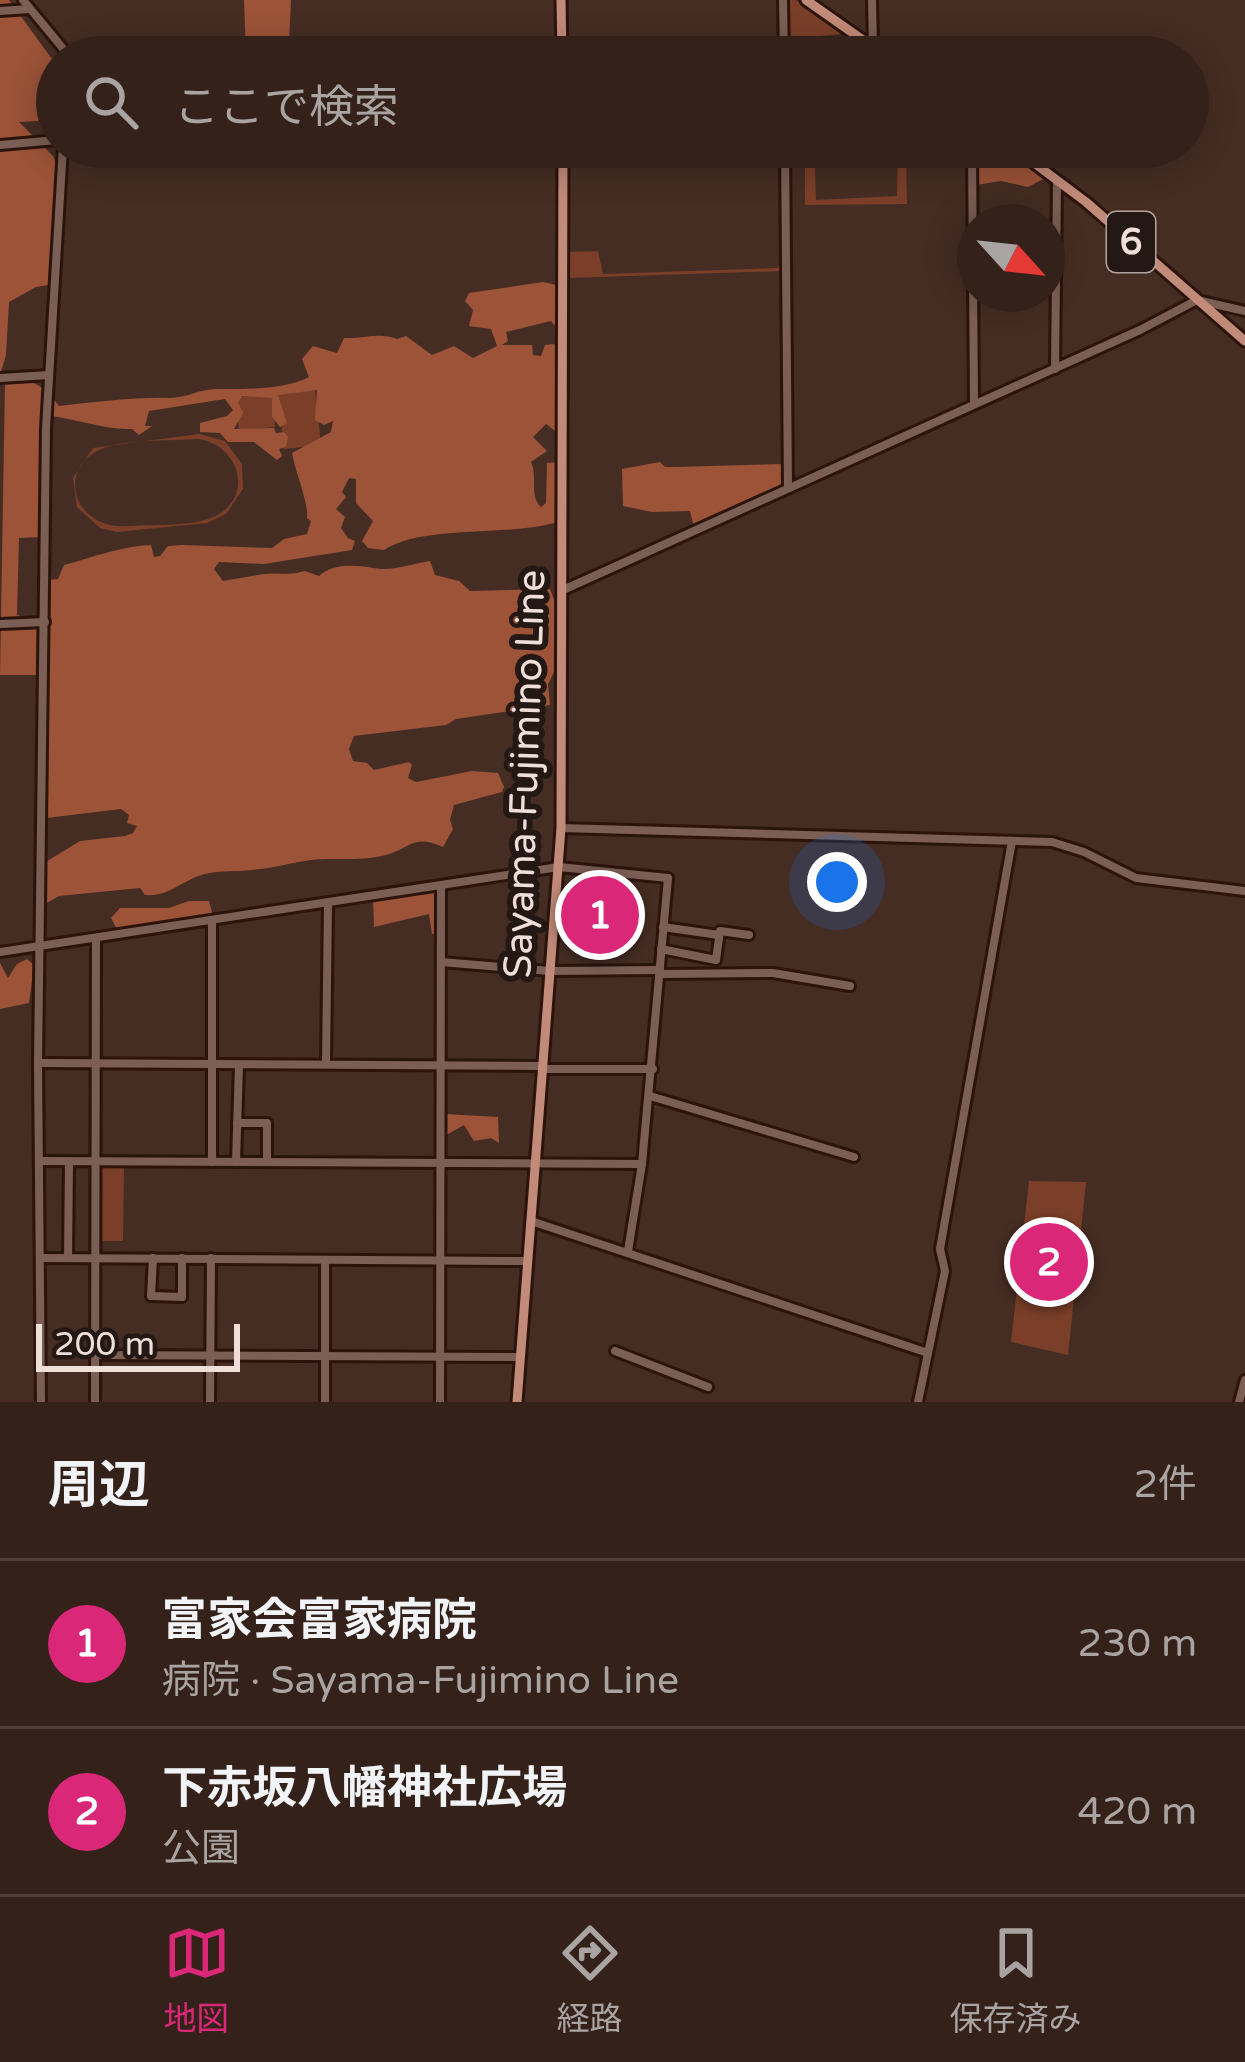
<!DOCTYPE html>
<html lang="ja">
<head>
<meta charset="utf-8">
<style>
	:root { --surface:#34221a; --page:#3f2f27; --text:#f1f3f6; --muted:#a9a4a2; --line:#4e3f39; --accent:#db2777 }
	body { margin:0; font-family:"Varela Round","Noto Sans JP",sans-serif; background:var(--page); color:var(--text) }
	.compass { position:absolute; left:957px; top:204px; width:108px; height:108px; border-radius:50%; background:var(--surface); box-shadow:0 6px 30px #0003; rotate:117deg }
	.scale { position:absolute; left:36px; bottom:30px; width:204px; box-sizing:border-box; padding-left:12px; border:6px solid #f0dfd9; border-top:0; font-size:33px; line-height:42px; white-space:nowrap; color:#f0dfd9; -webkit-text-stroke:9px #241814; paint-order:stroke }
	.you { position:absolute; left:837px; top:882px; width:42px; height:42px; margin:-30px; border:9px solid #fff; border-radius:50%; background:#1a73e8; box-shadow:0 0 0 18px #1a73e833 }
	.badge { display:grid; place-items:center; width:78px; height:78px; border-radius:50%; background:var(--accent); color:#fff; font-size:39px; font-weight:700 }
	.pin { position:absolute; translate:-50% -50%; border:6px solid #fff; box-shadow:0 3px 12px #0006 }
	.list { margin:0; padding:0; list-style:none }
	h2 { display:flex; justify-content:space-between; align-items:center; height:156px; margin:0; padding:0 48px; font-size:51px }
	h2 small { font-size:39px; font-weight:400; color:var(--muted) }
	.list li { display:grid; grid-template-columns:78px 1fr auto; gap:36px; align-items:center; box-sizing:border-box; height:168px; padding:0 48px; border-top:3px solid var(--line) }
	.list b { display:block; font-size:45px; white-space:nowrap }
	.list p { margin:0; font-size:39px; white-space:nowrap; color:var(--muted) }
	.list em { font-size:39px; font-style:normal; color:var(--muted) }
	.icon { flex:none; width:66px; height:66px; fill:none; stroke:currentColor; stroke-width:2; stroke-linecap:round; stroke-linejoin:round }
	.map { position:relative; flex:none; width:1245px; height:1402px; overflow:hidden }
	.search { position:absolute; background:var(--surface); box-shadow:0 6px 30px #0003; left:36px; right:36px; top:36px; height:132px; display:flex; align-items:center; gap:30px; box-sizing:border-box; padding:0 42px; border-radius:66px; color:var(--muted); font-size:45px }
	.sheet { height:492px; background:var(--surface) }
	nav { display:flex; justify-content:space-around; align-items:center; box-sizing:border-box; height:168px; border-top:3px solid var(--line); background:var(--surface); font-size:33px; color:var(--muted) }
	nav a { display:grid; justify-items:center; gap:6px }
	nav .on { color:var(--accent) }
	.map>svg:first-child { display:block }
	.green { fill:#7b3f29; fill-rule:evenodd }
	.forest { fill:#9c5338; fill-rule:evenodd }
	.lines { fill:none; stroke-linecap:round; stroke-linejoin:round }
	.minor-casing { stroke:#2b140c; stroke-width:14 }
	.major-casing { stroke:#2b140c; stroke-width:15 }
	.minor { stroke:#7b5e54; stroke-width:8 }
	.major { stroke:#c28a79; stroke-width:9 }
	.labels { text-anchor:middle; dominant-baseline:central; stroke-width:12; stroke-linejoin:round; paint-order:stroke }
	.shield { fill:#241814; stroke:#b3a39e; stroke-width:3 }
	.shield-label { font-size:36px; font-weight:bold; fill:#f0dfd9 }
	.street-label { font-size:39px; fill:#f0dfd9; stroke:#241814 }
</style>
</head>
<body>
<div class="map">
<svg width="1245" height="1402" viewBox="0 0 1245 1402">
	<rect width="100%" height="100%" fill="#462d23"/>
	<g class="green">
		<path d="M788,0H796L841,34L788,39Z"/>
		<path d="M786,147H814L816,200L897,196L898,147H906L907,204L805,205V159L786,158Z"/>
		<path d="M598,251L603,274L778,268L782,258L783,271L569,278V252Z"/>
		<path d="M315,390L321,445L284,449L278,394Z"/>
		<path d="M273,394L275,427L239,430L236,397Z"/>
		<path d="M199,434L225,441L242,464L243,489L226,514L207,523L117,532L100,528L77,507L73,478L93,448ZM198,439C234,443 255,489 221,513C199,528 155,524 130,526C74,531 57,472 97,451C119,439 172,441 198,439Z"/>
		<path d="M102,1166H124L123,1241H101Z"/>
		<path d="M1029,1181L1086,1182L1068,1355L1011,1342Z"/>
	</g>
	<g class="forest">
		<path d="M0,0H9L57,66V120L19,122L53,156L58,168L48,285L36,287L9,302L6,355L0,375Z"/>
		<path d="M244,0H291L289,43L246,56Z"/>
		<path d="M976,151L1016,157L1019,163L1033,166L1045,178L1028,187L1001,181L976,185L965,163L969,154Z"/>
		<path d="M543,282L561,286L562,334L551,321L506,332L508,341L502,345H532L533,355L541,356L545,345L554,344L560,351L559,434L546,424L533,437L547,451L531,462C538,477 529,496 541,507L546,503L547,463L559,462L557,522C510,537 424,524 384,550L368,548L362,541L373,521L356,503V479L349,478L342,492L346,497L336,509L345,517L341,528L348,538L355,541L352,550L264,564L219,562L214,569L223,581C236,579 252,576 264,574C280,572 289,576 305,571L319,576C335,561 361,566 381,569C396,570 415,563 430,561L435,575L459,581L470,591L550,589C562,617 564,658 548,684L550,705L456,719L446,725L354,736L349,749L353,761L367,763L374,770L409,762L412,765L408,778L416,782L472,771L498,773L504,787L502,792L454,805L450,820L453,829L443,847C411,833 411,850 382,856C365,860 344,859 327,859C303,859 277,868 252,870C237,872 220,870 205,874C182,880 169,897 145,895L140,888L59,896L43,905L44,863L80,841L125,836L133,833L137,826L127,823L129,815L121,809L46,818L48,700L40,675H0L5,382C28,374 45,387 59,406C96,402 137,397 170,398C186,398 200,389 216,389C244,389 285,390 309,377L302,359L313,346L337,353L344,338C364,339 379,332 397,339L406,336L432,355L454,346L473,358L497,346L491,329L469,326L473,310L465,301L469,293ZM317,390L315,420L324,425L333,421L331,432L292,453C295,471 309,504 307,518L311,521L307,534L284,539L272,548L182,545L168,546L160,556L154,557L151,545C122,546 93,557 64,565L58,579L48,580L49,632L31,619L17,615L19,538L41,537L45,415C74,418 103,430 132,429L139,435L152,426H145L149,411L225,399L233,410L227,416L200,423V432L220,433L228,442H254L277,460L282,456L279,449L286,447L288,437L284,432L276,433L274,428L234,429L243,413L238,402L242,396L272,398V417L280,427L287,423L278,395Z"/>
		<path d="M660,462L665,467H675L783,464L786,487L701,526L694,527L690,511L652,512L623,506L622,469Z"/>
		<path d="M435,886L439,896L438,933L432,934L429,914L374,927L373,898Z"/>
		<path d="M189,901H209L213,916L119,933L111,918L120,908H169Z"/>
		<path d="M27,959L34,965L29,1003L0,1009V963L8,978L17,964Z"/>
		<path d="M445,1114L498,1117L499,1143L491,1138L474,1141L464,1125L443,1137Z"/>
	</g>
	<g class="lines">
		<g class="minor-casing">
			<g id="minor">
				<path d="M23,0L70,57"/>
				<path d="M783,0L784,57"/>
				<path d="M872,0L873,47"/>
				<path d="M0,11L29,9"/>
				<path d="M562,57L784,47"/>
				<path d="M0,145L57,140"/>
				<path d="M785,147L788,487"/>
				<path d="M972,147L974,403"/>
				<path d="M1055,369L1057,181"/>
				<path d="M0,378L49,375"/>
				<path d="M563,590L1140,330L1197,300L1245,311"/>
				<path d="M0,624L45,622"/>
				<path d="M561,828L1052,842L1084,852L1136,878L1245,891"/>
				<path d="M212,921V1162"/>
				<path d="M663,927L719,935"/>
				<path d="M661,949L716,960L720,931L749,935"/>
				<path d="M0,952L559,867L668,878L642,1164L39,1161"/>
				<path d="M441,962L550,971L660,970"/>
				<path d="M661,974L773,973L850,986"/>
				<path d="M38,1063L542,1066"/>
				<path d="M326,1064L328,903"/>
				<path d="M542,1069H653"/>
				<path d="M650,1096L854,1157"/>
				<path d="M237,1123H267V1162"/>
				<path d="M236,1162L239,1065"/>
				<path d="M531,1221L928,1353"/>
				<path d="M628,1251L642,1164"/>
				<path d="M40,1258L525,1261"/>
				<path d="M68,1258L69,1162"/>
				<path d="M153,1258L151,1296L182,1297V1258"/>
				<path d="M325,1260V1402"/>
				<path d="M615,1351L708,1387"/>
				<path d="M95,1355L520,1357"/>
				<path d="M41,1402L38,1063L46,428L63,147"/>
				<path d="M95,1402L96,938"/>
				<path d="M210,1402L211,1258"/>
				<path d="M440,1402L441,886"/>
				<path d="M918,1402L945,1271L940,1249L1012,841"/>
				<path d="M1239,1402L1245,1380"/>
			</g>
		</g>
		<g class="major-casing">
			<g id="major">
				<path d="M561,0L562,57"/>
				<path d="M806,0L887,57"/>
				<path d="M1013,147L1086,202L1245,341"/>
				<path d="M517,1402L561,828L563,147"/>
			</g>
		</g>
		<use href="#minor" class="minor"/>
		<use href="#major" class="major"/>
	</g>
	<g class="labels">
		<rect class="shield" x="1107" y="212" width="48" height="60" rx="9"/>
		<g class="shield-label">
			<text x="1131" y="242">6</text>
		</g>
		<g class="street-label">
			<text transform="translate(525 774) rotate(-88)">Sayama-Fujimino Line</text>
		</g>
	</g>
</svg>
<svg class="compass" viewBox="-18 -18 36 36"><path d="M0-13l5 13h-10z" fill="#e53935"/><path d="M0 13l5-13h-10z" fill="#a9a4a2"/></svg>
<div class="scale">200 m</div>
<div class="you"></div>
<div class="pin badge" style="left:600px;top:915px">1</div>
<div class="pin badge" style="left:1049px;top:1262px">2</div>
<div class="search"><svg class="icon" aria-label="search" viewBox="0 0 24 24"><circle cx="10" cy="10" r="6"/><path d="M15 15l6 6"/></svg>ここで検索</div>
</div>
<section class="sheet">
<h2>周辺<small>2件</small></h2>
<ul class="list">
<li><span class="badge">1</span><div><b>富家会富家病院</b><p>病院 · Sayama-Fujimino Line</p></div><em>230 m</em></li>
<li><span class="badge">2</span><div><b>下赤坂八幡神社広場</b><p>公園</p></div><em>420 m</em></li>
</ul>
</section>
<nav>
<a class="on"><svg class="icon" aria-label="map" viewBox="0 0 24 24"><path d="M3 6l6-2 6 2 6-2v14l-6 2-6-2-6 2zM9 4v14M15 6v14"/></svg>地図</a>
<a><svg class="icon" aria-label="directions" viewBox="0 0 24 24"><path d="M12 3l9 9-9 9-9-9zM9 14v-3h6M13 9l2 2-2 2"/></svg>経路</a>
<a><svg class="icon" aria-label="saved" viewBox="0 0 24 24"><path d="M7 4h10v16l-5-4-5 4z"/></svg>保存済み</a>
</nav>
</body>
</html>
